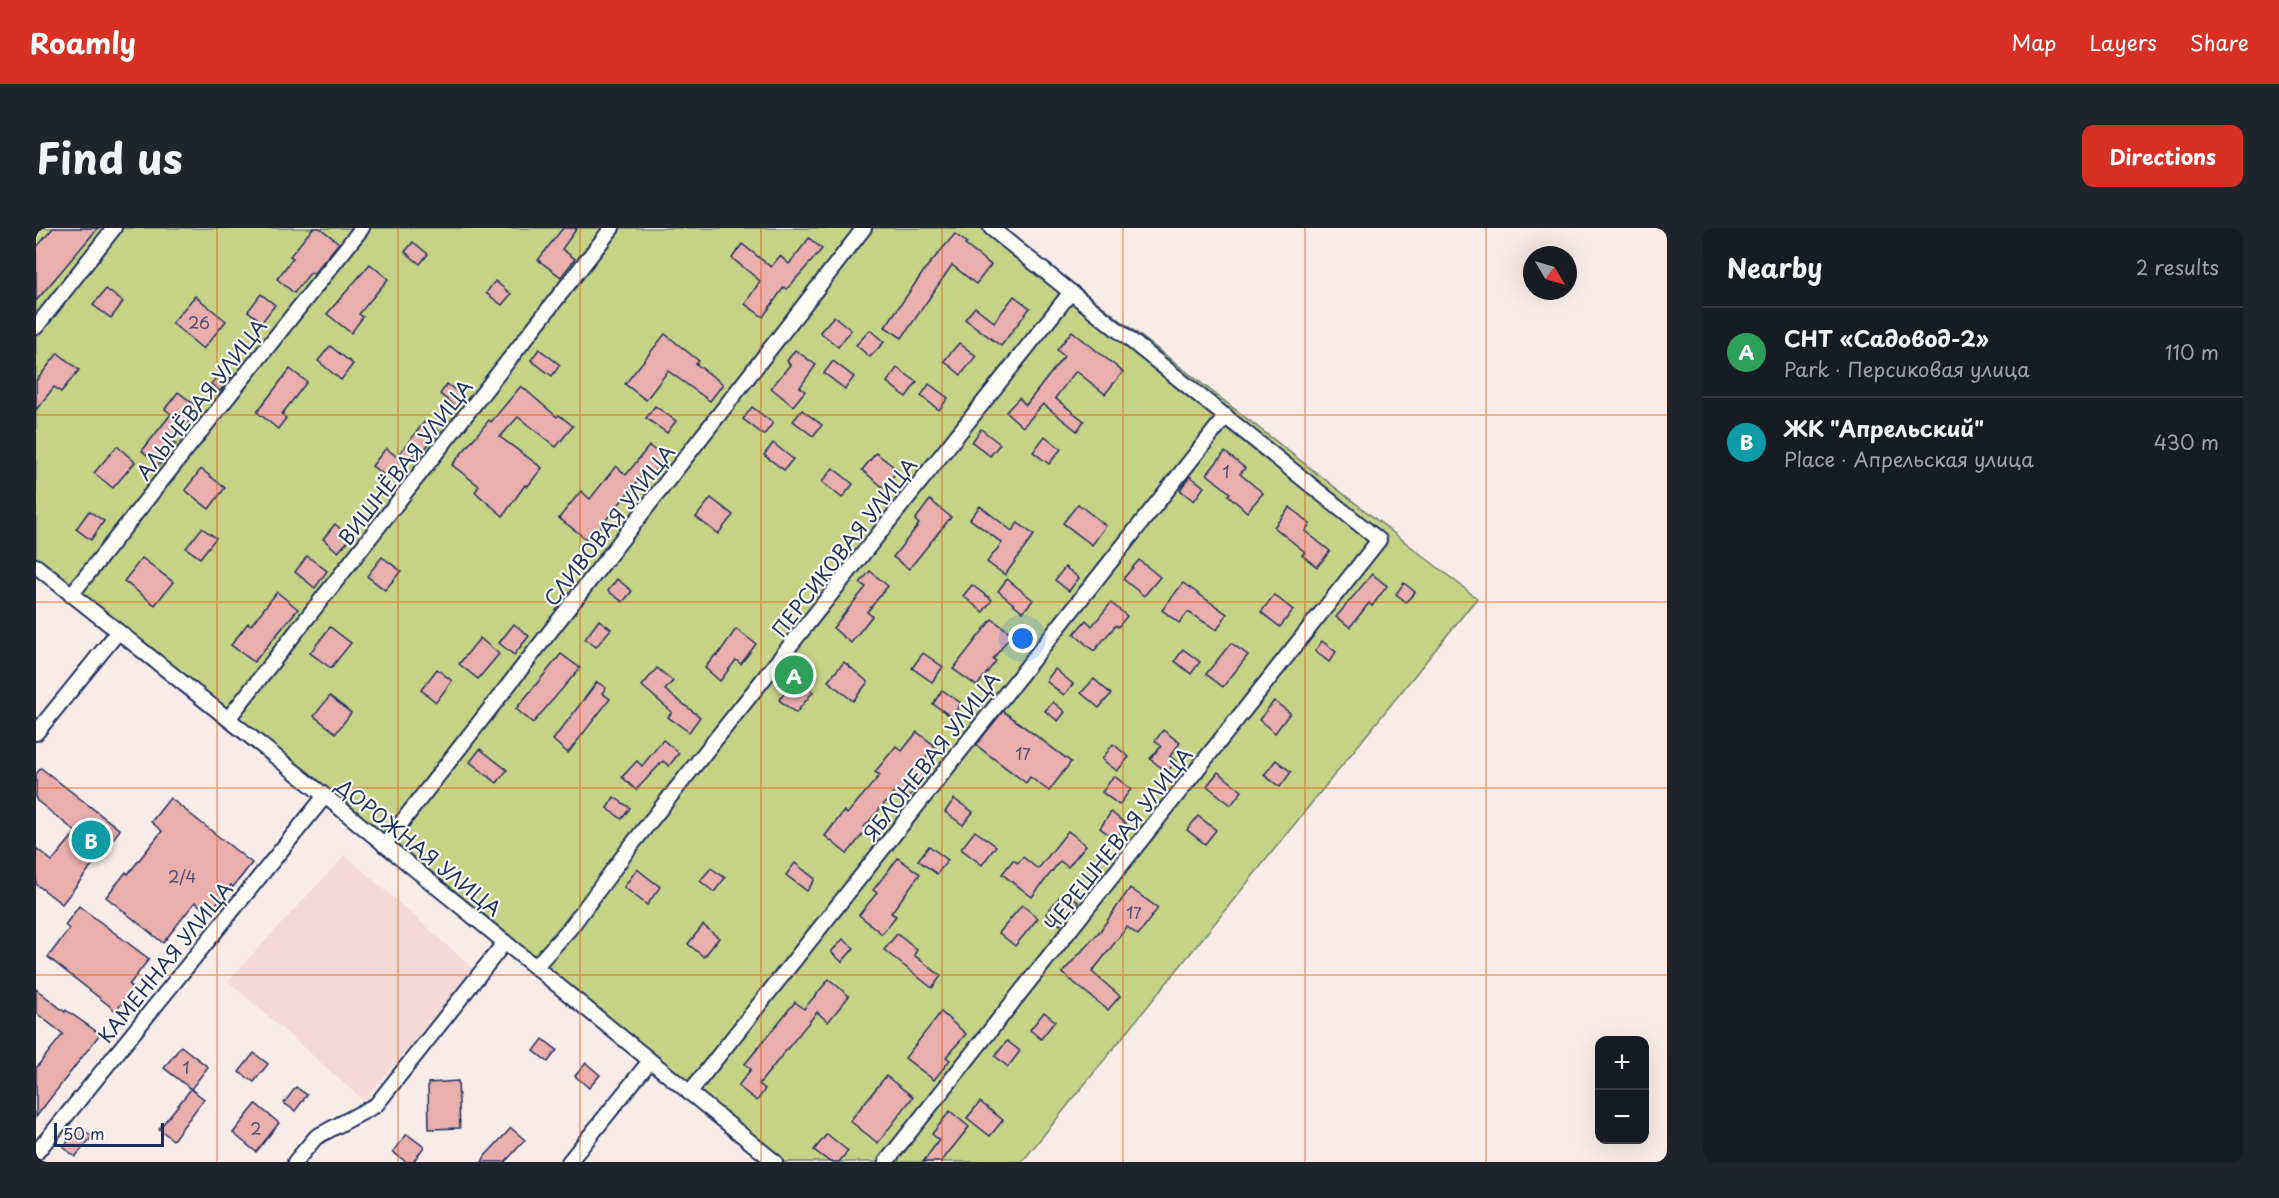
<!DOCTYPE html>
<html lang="en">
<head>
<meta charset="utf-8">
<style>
	:root { --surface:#171b24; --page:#20242c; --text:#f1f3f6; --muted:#9ea1a6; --line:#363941; --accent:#d93025 }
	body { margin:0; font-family:"Playpen Sans",sans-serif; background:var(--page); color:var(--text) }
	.controls { position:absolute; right:18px; bottom:18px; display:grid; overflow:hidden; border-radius:12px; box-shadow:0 6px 24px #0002 }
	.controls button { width:54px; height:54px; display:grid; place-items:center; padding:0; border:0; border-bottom:2px solid var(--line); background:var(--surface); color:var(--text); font:30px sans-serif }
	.compass { position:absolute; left:1487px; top:18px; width:54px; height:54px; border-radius:50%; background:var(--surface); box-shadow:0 6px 24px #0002; rotate:128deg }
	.scale { position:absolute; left:18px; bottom:15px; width:110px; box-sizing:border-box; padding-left:6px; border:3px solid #1b2f5e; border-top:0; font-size:16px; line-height:21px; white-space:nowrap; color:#1b2f5e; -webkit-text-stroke:4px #fdfcf7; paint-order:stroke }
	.you { position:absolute; left:987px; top:411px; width:21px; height:21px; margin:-15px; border:4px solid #fff; border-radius:50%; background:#1a73e8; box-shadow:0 0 0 9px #1a73e833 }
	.badge { display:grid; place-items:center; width:39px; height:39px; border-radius:50%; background:var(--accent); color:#fff; font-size:20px; font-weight:700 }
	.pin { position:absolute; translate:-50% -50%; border:3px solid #fff; box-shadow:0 2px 6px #0006 }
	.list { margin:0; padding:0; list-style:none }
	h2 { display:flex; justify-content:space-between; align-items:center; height:78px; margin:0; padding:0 24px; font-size:26px }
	h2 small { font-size:20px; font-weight:400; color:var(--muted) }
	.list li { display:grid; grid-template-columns:39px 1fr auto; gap:18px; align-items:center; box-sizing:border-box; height:90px; padding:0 24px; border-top:2px solid var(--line) }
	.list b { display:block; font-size:22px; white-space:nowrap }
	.list p { margin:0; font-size:20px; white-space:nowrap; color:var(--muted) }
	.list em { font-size:20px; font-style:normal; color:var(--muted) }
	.map { position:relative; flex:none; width:1631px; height:934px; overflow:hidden; border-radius:12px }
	header { display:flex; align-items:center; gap:36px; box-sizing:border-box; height:84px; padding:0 30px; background:var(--accent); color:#fff }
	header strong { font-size:28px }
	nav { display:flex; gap:33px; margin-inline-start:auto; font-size:21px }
	.intro { display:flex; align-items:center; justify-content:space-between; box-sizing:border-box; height:144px; padding:0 36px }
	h1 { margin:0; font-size:42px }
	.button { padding:15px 27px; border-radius:12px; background:var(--accent); color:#fff; font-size:21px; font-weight:700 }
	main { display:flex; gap:36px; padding:0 36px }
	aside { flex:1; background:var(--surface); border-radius:12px; box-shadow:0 6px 24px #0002 }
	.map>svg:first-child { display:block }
	.built { fill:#f4d9d6 }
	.green { fill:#c6d285; stroke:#708072; stroke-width:1.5 }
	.building { fill:#eaaead; stroke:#1b2f5e; stroke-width:1.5 }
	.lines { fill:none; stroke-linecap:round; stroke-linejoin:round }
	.street-casing { stroke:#1b2f5e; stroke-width:18 }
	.street { stroke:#fdfcf7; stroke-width:14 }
	.grid { fill:none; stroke:#e8590c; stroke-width:1.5; stroke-opacity:0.55 }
	.labels { text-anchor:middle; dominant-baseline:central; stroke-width:4.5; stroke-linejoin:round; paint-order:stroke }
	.number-label { font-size:16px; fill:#4f4f72 }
	.street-label { font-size:20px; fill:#1b2f5e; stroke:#fdfcf7 }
</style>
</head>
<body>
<header>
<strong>Roamly</strong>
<nav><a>Map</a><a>Layers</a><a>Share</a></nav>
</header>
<div class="intro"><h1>Find us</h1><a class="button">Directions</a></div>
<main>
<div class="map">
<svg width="1631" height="934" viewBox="0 0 1631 934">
	<rect width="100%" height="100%" fill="#f9ece8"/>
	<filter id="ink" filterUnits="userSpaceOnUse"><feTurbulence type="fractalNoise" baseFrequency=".0167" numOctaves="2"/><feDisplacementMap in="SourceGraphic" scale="12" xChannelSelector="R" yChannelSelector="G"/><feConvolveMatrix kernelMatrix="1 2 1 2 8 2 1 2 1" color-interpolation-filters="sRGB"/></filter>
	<g filter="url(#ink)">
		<path class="built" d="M309,627L438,741L328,873L192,753Z"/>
		<path class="green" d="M0,0H966L1441,370L986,934H739L0,338Z"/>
		<g class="building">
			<path d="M17,0H62L0,73V20Z"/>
			<path d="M277,0H284L303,15L277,46L275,44L258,65L241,51L257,30L254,28Z"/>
			<path d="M527,0H541L526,21L539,31L525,49L502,32Z"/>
			<path d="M919,6L931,15L929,17L955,37L940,56L916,37L866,110L849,99L890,40Z"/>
			<path d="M773,10L786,21L751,61L748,59L727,89L709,76L724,53L696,30L706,16L735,39L744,28L753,36Z"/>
			<path d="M377,14L392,26L384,36L369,24Z"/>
			<path d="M334,36L352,51L323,86L327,89L315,105L291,86Z"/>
			<path d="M459,53L475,66L466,77L450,65Z"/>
			<path d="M70,61L87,74L75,90L57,77Z"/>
			<path d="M225,66L239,77L226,94L212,83Z"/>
			<path d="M159,68L190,93L167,121L136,95Z"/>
			<path d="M978,68L994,80L965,118L929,91L939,79L958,94Z"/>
			<path d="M798,88L815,102L802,119L784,104Z"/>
			<path d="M834,102L848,114L834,129L820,117Z"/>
			<path d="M1036,103L1087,144L1069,166L1040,143L1019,170L1048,193L1041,203L1007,176L987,199L970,184L983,170L990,177L1028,128L1021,122Z"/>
			<path d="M629,106L663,133L660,136L687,156L674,173L632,143L610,172L589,156Z"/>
			<path d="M923,115L940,128L925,147L908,133Z"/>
			<path d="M294,118L317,136L305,152L282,133Z"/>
			<path d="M503,121L524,137L516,148L495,132Z"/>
			<path d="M759,122L780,137L764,159L769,163L757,178L735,160L754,137L751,133Z"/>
			<path d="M22,125L43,142L25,164L18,159L0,182V153Z"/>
			<path d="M797,133L818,149L809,161L788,145Z"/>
			<path d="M861,140L881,154L870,169L851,154Z"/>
			<path d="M254,141L271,154L246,186L250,190L242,201L221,184Z"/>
			<path d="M186,142L195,149L184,163L175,156Z"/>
			<path d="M411,156L427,168L419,178L404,166Z"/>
			<path d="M893,156L912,170L903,182L885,168Z"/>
			<path d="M485,158L521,189L523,187L537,198L520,219L482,189L464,209L506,240L491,259L489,257L467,288L439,264L443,258L416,237L453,192L455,194Z"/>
			<path d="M142,164L163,180L137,214L140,216L123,237L106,223L135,186L129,181Z"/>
			<path d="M619,178L640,193L631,205L610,190Z"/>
			<path d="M716,179L737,195L728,207L707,191Z"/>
			<path d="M766,182L786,197L777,208L757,193Z"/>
			<path d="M389,193L403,203L384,227L380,223L357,253L336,238L350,220L361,229Z"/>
			<path d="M945,201L964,216L954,228L936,214Z"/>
			<path d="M1009,208L1025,221L1013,236L997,224Z"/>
			<path d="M737,215L757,231L748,242L728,227Z"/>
			<path d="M81,218L99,234L77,260L58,245Z"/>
			<path d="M613,218L629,230L614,249L609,244L553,313L523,290L545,263L554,271L580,238L590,247Z"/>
			<path d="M1189,224L1209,240L1204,246L1227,265L1211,284L1192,267L1194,265L1171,246Z"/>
			<path d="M840,225L862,242L848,260L826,242Z"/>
			<path d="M797,240L817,256L806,270L786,254Z"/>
			<path d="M165,241L189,260L173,281L149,262Z"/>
			<path d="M1154,248L1168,259L1158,273L1144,262Z"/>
			<path d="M675,270L697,287L682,306L660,289Z"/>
			<path d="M894,272L915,289L873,341L857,329L883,296L879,292Z"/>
			<path d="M1042,276L1070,298L1056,317L1027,295Z"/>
			<path d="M944,278L976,303L982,295L998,307L969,347L951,334L966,315L934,291Z"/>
			<path d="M1254,279L1274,296L1269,303L1294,323L1281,339L1266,327L1269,324L1238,299Z"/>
			<path d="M53,283L68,293L55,312L40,301Z"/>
			<path d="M299,296L315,310L302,324L287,311Z"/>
			<path d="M166,300L180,310L164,330L150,320Z"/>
			<path d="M271,328L291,343L279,360L259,344Z"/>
			<path d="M346,329L365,343L349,362L331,348Z"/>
			<path d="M106,330L137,354L119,377L88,353Z"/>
			<path d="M1103,332L1124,349L1108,368L1087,351Z"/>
			<path d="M1029,339L1043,350L1033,363L1019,352Z"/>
			<path d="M834,343L852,358L831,384L836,388L815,415L797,400L830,359L824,355Z"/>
			<path d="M1336,346L1351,358L1336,378L1333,375L1314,399L1300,389Z"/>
			<path d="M581,351L596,363L587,374L572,363Z"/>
			<path d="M971,351L997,372L987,384L962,363Z"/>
			<path d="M1147,355L1191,386L1181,402L1152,384L1143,395L1126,382Z"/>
			<path d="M1368,355L1379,364L1370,374L1360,366Z"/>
			<path d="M936,357L956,372L947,384L927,368Z"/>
			<path d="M241,364L262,381L218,434L195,417L212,395L215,397Z"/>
			<path d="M1238,367L1257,382L1244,399L1225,384Z"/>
			<path d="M1075,375L1091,388L1082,399L1080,397L1058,423L1038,406L1050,392L1056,398Z"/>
			<path d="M956,391L976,406L957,431L960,433L941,458L917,441Z"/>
			<path d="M563,392L575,401L560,419L549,411Z"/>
			<path d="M478,396L493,408L478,427L463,415Z"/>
			<path d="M294,399L315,415L295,440L274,425Z"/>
			<path d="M700,401L720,416L705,436L700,432L684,453L669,440L680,426L681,428Z"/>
			<path d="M444,410L463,426L442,451L423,436Z"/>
			<path d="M1286,413L1300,424L1293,434L1279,423Z"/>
			<path d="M1195,415L1212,427L1187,459L1170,446Z"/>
			<path d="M1147,421L1164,434L1155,446L1139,433Z"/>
			<path d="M887,425L907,439L896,454L876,440Z"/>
			<path d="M525,426L544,440L497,495L480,481Z"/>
			<path d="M808,434L832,454L817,473L792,453Z"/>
			<path d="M621,440L637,453L629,462L664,489L653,504L632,489L636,484L606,458Z"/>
			<path d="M401,441L416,453L400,474L385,462Z"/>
			<path d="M1019,441L1037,456L1028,467L1010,453Z"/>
			<path d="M760,451L777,464L760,485L743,472Z"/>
			<path d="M1058,451L1075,466L1063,480L1045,465Z"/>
			<path d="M561,454L570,460L566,465L574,471L532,525L517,512Z"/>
			<path d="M906,462L925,475L916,489L897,476Z"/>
			<path d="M294,468L315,485L300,505L278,488Z"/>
			<path d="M1238,473L1254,485L1239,505L1223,492Z"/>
			<path d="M1017,474L1029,484L1022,493L1009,483Z"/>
			<path d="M967,483L1035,534L1013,563L994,549L990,555L940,517Z"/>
			<path d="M1127,502L1144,515L1134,528L1140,533L1131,544L1114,531L1125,518L1119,513Z"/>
			<path d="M881,504L899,518L884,537L893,545L872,570L861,561L828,599L831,601L811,626L789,608L808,583L811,586L844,547L839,544L860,518L866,523Z"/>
			<path d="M627,512L643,525L633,538L627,533L600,562L586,549L601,533L606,538Z"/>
			<path d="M1077,516L1093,529L1081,543L1066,531Z"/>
			<path d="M444,521L471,542L461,555L434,534Z"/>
			<path d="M1240,532L1255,544L1244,559L1228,547Z"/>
			<path d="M5,540L84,602L26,676L0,656V620L16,633L40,604L0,572V546Z"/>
			<path d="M1182,544L1206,563L1195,577L1171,558Z"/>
			<path d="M1078,548L1095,561L1083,577L1066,564Z"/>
			<path d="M578,569L594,580L586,591L571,580Z"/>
			<path d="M134,570L216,635L197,659L195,657L173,685L159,674L127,715L70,669L90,644L92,646L126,603L115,594Z"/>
			<path d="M918,571L937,584L927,597L909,584Z"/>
			<path d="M1075,584L1090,596L1079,611L1064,600Z"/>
			<path d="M1162,588L1180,602L1169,616L1151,602Z"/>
			<path d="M939,603L960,618L946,637L925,621Z"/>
			<path d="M1032,603L1050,617L1032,639L1024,633L996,669L966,646L977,632L982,635L987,629L1002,641Z"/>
			<path d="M893,618L912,632L901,646L882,632Z"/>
			<path d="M862,630L884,646L855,685L860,688L846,706L823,687L841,665L837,662Z"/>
			<path d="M759,635L779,651L771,663L750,647Z"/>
			<path d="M675,640L689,650L678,664L664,653Z"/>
			<path d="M601,641L624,659L611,677L588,659Z"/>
			<path d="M1094,660L1122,680L1102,707L1091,699L1056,744L1084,768L1072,782L1026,745L1064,703Z"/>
			<path d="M1028,663L1042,674L1024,697L1010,686Z"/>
			<path d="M986,677L1002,690L979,718L963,705Z"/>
			<path d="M43,678L113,731L93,757L97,761L80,783L12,729L33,701L29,697Z"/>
			<path d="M667,697L683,710L668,729L652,716Z"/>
			<path d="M861,706L881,722L878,727L905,748L896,760L848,722Z"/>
			<path d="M807,711L818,720L806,734L795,724Z"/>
			<path d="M793,751L813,768L792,794L781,784L723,856L729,861L721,873L702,858L715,841L709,836L759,774L768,781Z"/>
			<path d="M0,761L29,784L30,782L64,806L0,889V840L27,806L0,785Z"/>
			<path d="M905,784L930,806L910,829L914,832L898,852L869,830Z"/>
			<path d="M1008,784L1019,793L1005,811L994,802Z"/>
			<path d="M507,811L521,822L512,834L498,823Z"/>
			<path d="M971,813L984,823L972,839L959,828Z"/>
			<path d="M145,818L172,839L155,861L128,840Z"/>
			<path d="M218,825L232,836L218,854L203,844Z"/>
			<path d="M550,835L564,847L553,860L539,848Z"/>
			<path d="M850,848L877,869L842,915L814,893Z"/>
			<path d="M422,853L424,900L393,901L392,855Z"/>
			<path d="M260,859L271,867L259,883L248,875Z"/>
			<path d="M155,861L168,871L137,912L123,901Z"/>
			<path d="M944,874L967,892L954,908L931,890Z"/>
			<path d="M220,876L243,895L220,924L197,905Z"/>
			<path d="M914,883L933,899L905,934H887L903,912L896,906Z"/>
			<path d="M45,899L56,909L39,929L27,919Z"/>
			<path d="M475,900L489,912L469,934H446L449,928Z"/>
			<path d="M371,906L388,919L377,934H370L357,924Z"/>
			<path d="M791,906L812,923L803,934H794L778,922Z"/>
		</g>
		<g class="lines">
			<g class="street-casing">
				<g id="street">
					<path d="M0,99L78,0"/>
					<path d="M0,338L289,568L739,934"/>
					<path d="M35,367L326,0"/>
					<path d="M192,491L576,0"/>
					<path d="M0,505L82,404"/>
					<path d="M348,617L828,0"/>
					<path d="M500,738L535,699L594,619L1035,64"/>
					<path d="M653,865L1190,188"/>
					<path d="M0,925L289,568"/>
					<path d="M259,934L280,909L340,877L469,714"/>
					<path d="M533,934L614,833"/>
					<path d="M850,934L1343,312L955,0"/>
				</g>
			</g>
			<use href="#street" class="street"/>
		</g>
	</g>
	<path class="grid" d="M181,0V934M362,0V934M544,0V934M725,0V934M906,0V934M1087,0V934M1269,0V934M1450,0V934M0,187H1631M0,374H1631M0,560H1631M0,747H1631"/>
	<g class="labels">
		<g class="number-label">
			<text x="163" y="94">26</text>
			<text x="1190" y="243">1</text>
			<text x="987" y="525">17</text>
			<text x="146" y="648">2/4</text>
			<text x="1098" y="684">17</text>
			<text x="150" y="839">1</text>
			<text x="220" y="900">2</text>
		</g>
		<g class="street-label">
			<text transform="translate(165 171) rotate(-52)">АЛЫЧЁВАЯ УЛИЦА</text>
			<text transform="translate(369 234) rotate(-52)">ВИШНЁВАЯ УЛИЦА</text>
			<text transform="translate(573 297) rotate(-52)">СЛИВОВАЯ УЛИЦА</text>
			<text transform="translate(808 319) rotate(-52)">ПЕРСИКОВАЯ УЛИЦА</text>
			<text transform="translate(895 528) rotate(-52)">ЯБЛОНЕВАЯ УЛИЦА</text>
			<text transform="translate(1082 611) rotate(-52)">ЧЕРЕШНЕВАЯ УЛИЦА</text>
			<text transform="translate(383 619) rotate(39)">ДОРОЖНАЯ УЛИЦА</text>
			<text transform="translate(129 734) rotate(-51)">КАМЕННАЯ УЛИЦА</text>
		</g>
	</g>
</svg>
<div class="controls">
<button>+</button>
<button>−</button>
</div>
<svg class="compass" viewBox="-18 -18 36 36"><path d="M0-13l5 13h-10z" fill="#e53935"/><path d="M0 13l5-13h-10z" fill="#9ea1a6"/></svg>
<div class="scale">50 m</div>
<div class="you"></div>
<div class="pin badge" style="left:758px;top:447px;background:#2e9e5b">A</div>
<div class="pin badge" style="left:55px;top:612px;background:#0f9aa8">B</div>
</div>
<aside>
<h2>Nearby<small>2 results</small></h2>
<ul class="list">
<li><span class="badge" style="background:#2e9e5b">A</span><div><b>СНТ «Садовод-2»</b><p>Park · Персиковая улица</p></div><em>110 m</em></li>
<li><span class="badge" style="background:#0f9aa8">B</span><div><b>ЖК &quot;Апрельский&quot;</b><p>Place · Апрельская улица</p></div><em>430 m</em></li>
</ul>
</aside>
</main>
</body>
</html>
